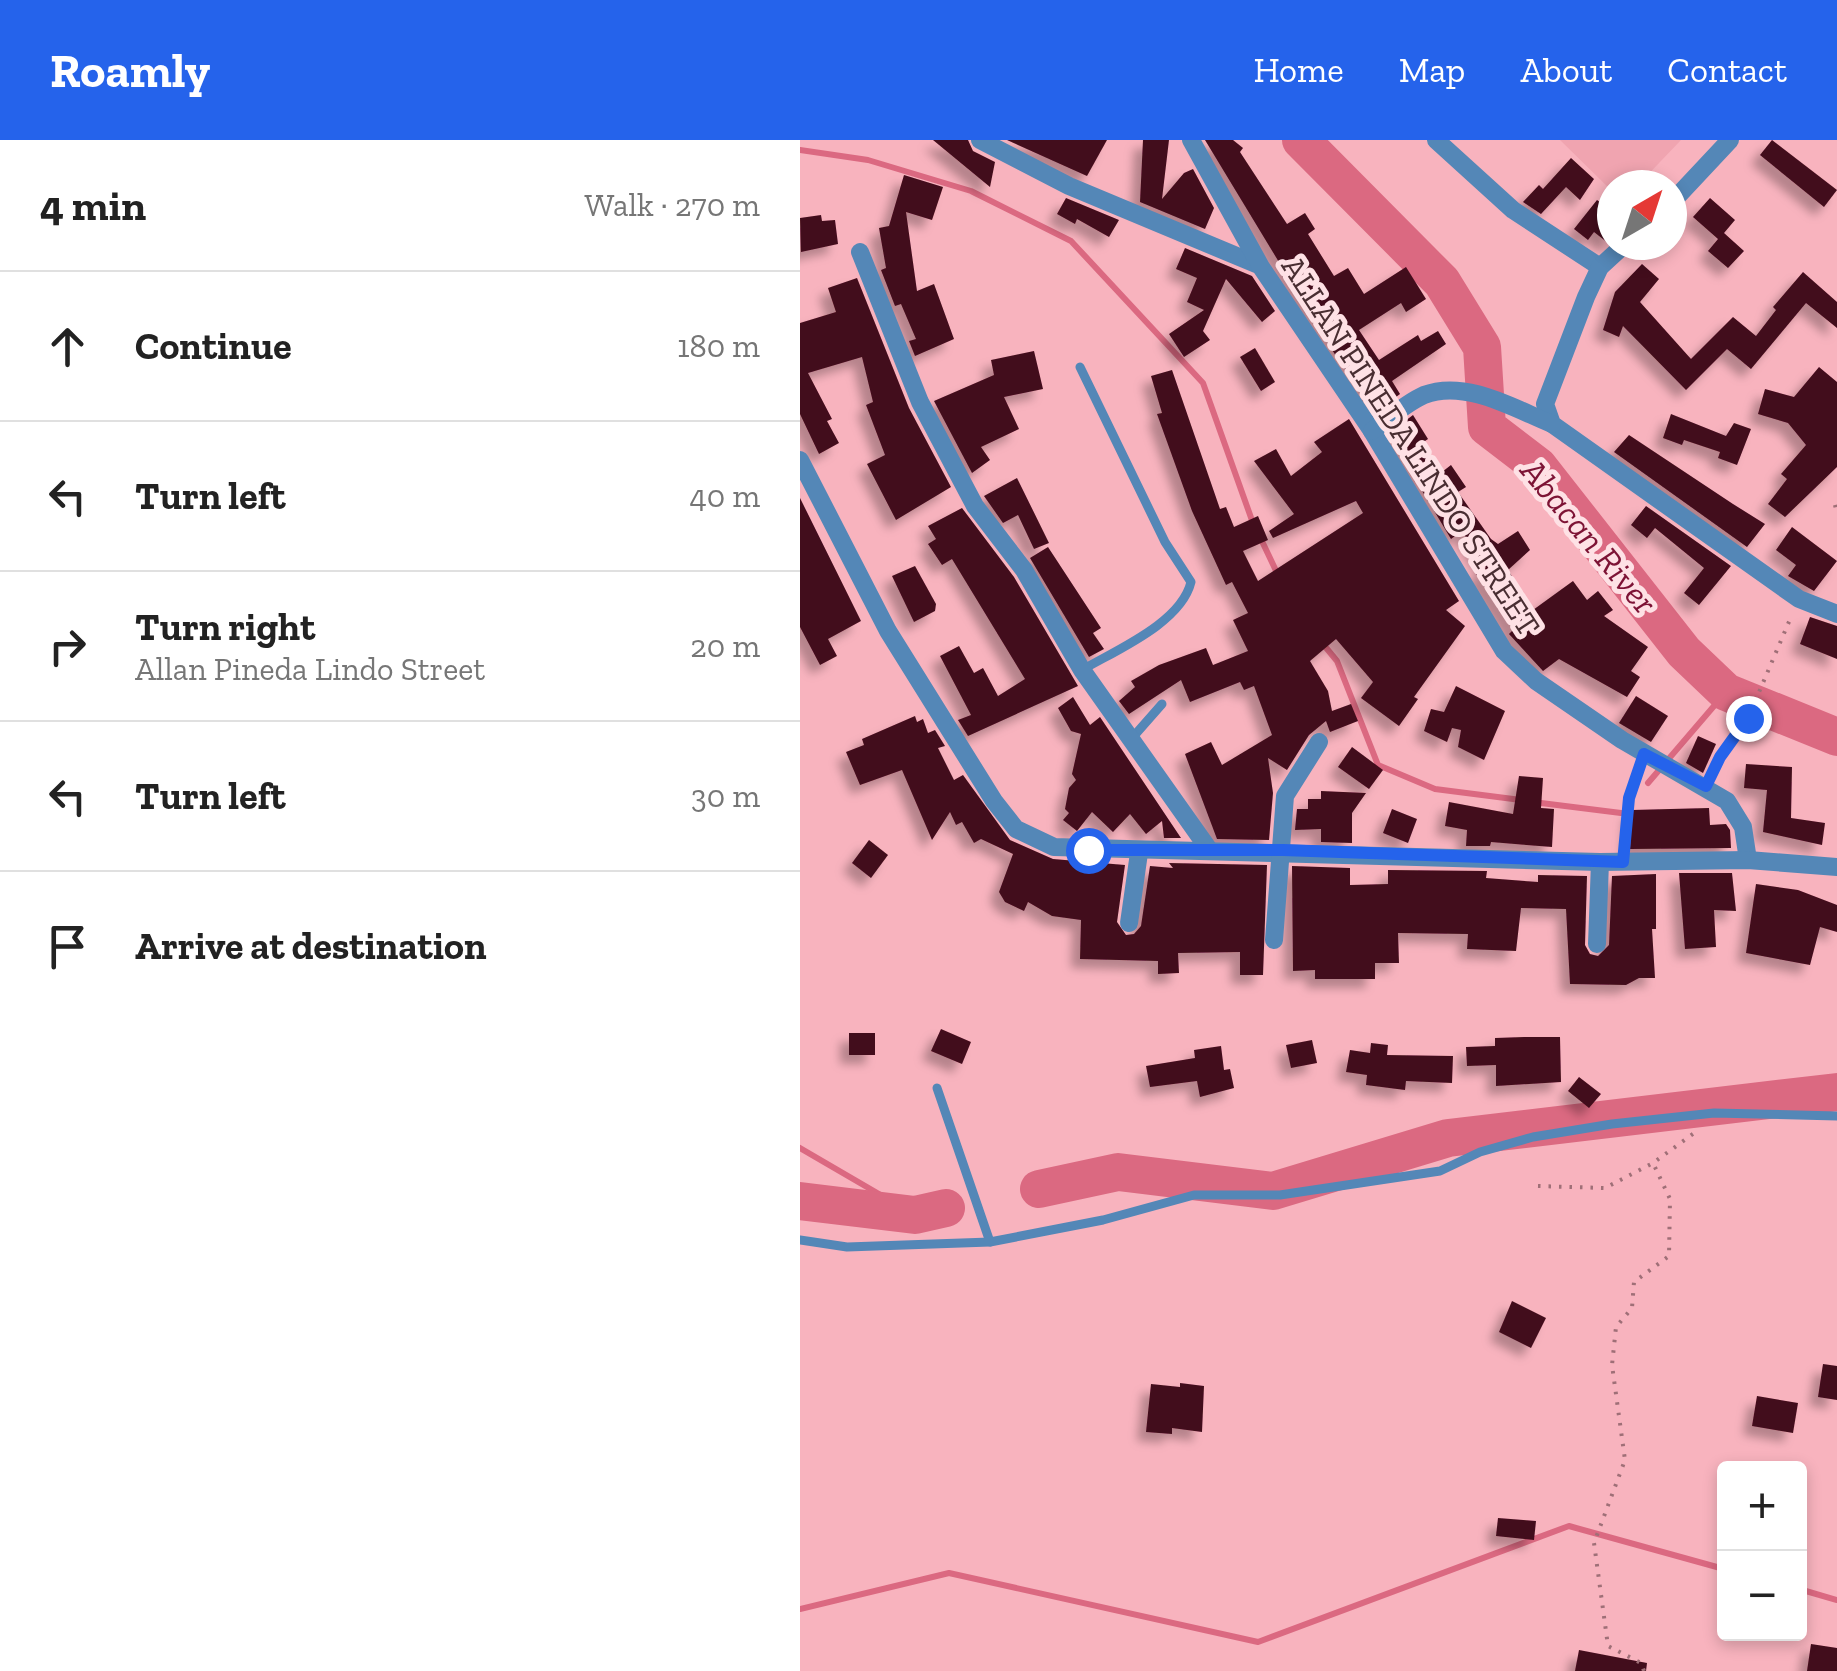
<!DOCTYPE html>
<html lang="en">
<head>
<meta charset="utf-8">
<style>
	:root { --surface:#fff; --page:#f6f6f6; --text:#222; --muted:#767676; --line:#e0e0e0; --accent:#2563eb }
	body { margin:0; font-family:"Zilla Slab",serif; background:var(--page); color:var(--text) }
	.controls { position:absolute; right:30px; bottom:30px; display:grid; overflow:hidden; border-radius:10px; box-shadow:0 5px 15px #0003 }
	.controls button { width:90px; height:90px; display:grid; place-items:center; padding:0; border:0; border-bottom:2px solid var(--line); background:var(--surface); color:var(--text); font:50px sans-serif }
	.compass { position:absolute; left:797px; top:30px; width:90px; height:90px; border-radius:50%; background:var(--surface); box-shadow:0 5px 15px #0003; rotate:39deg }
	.stop { position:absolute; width:30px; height:30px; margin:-22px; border:8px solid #2563eb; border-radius:50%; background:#fff }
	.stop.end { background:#2563eb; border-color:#fff; box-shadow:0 2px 10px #0008 }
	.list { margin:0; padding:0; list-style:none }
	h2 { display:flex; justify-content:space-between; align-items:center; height:130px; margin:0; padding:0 40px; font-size:42px }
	h2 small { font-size:32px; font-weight:400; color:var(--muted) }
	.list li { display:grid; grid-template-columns:65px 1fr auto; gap:30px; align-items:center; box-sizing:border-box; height:150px; padding:0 40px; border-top:2px solid var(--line) }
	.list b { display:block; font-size:38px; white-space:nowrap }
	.list p { margin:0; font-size:32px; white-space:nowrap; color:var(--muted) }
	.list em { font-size:32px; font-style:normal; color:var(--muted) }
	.icon { flex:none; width:55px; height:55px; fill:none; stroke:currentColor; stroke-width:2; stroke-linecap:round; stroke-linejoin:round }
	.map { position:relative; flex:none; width:1037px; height:1531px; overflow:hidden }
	header { display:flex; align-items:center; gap:60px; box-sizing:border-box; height:140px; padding:0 50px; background:var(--accent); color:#fff }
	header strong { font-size:48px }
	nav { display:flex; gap:55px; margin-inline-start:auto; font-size:35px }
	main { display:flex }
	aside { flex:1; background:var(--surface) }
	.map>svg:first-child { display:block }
	.built { fill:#f0a4b0 }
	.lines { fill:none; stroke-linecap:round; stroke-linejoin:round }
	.stream { stroke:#db6981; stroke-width:6 }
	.river { stroke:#db6981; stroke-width:38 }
	.building { fill:#430a1b; filter:url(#shadow) }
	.path { stroke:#9f6f77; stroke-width:4; stroke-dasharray:2.5 8; stroke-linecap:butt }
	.service { stroke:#5487b7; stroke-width:9 }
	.minor { stroke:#5487b7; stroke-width:18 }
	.route { stroke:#2563eb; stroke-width:12 }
	.labels { text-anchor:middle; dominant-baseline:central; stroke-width:10; stroke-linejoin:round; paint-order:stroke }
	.street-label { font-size:32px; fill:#492e32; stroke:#fee1e5 }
	.water-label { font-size:35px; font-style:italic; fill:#7d1335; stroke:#fee1e5 }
</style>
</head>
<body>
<header>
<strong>Roamly</strong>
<nav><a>Home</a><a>Map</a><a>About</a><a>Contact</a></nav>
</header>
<main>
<aside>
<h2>4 min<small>Walk · 270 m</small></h2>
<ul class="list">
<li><svg class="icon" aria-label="ahead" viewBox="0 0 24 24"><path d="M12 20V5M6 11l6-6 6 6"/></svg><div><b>Continue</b></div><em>180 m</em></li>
<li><svg class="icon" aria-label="left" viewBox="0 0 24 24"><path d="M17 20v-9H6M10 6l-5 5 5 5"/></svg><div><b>Turn left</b></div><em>40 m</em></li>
<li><svg class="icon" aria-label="right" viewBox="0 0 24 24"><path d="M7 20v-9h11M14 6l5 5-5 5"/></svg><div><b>Turn right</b><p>Allan Pineda Lindo Street</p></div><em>20 m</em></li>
<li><svg class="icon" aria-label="left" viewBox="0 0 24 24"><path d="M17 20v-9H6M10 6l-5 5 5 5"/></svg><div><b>Turn left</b></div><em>30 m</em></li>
<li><svg class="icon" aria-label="arrive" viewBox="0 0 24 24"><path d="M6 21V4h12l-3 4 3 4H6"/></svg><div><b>Arrive at destination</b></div></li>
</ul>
</aside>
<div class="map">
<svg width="1037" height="1531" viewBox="0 0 1037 1531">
	<defs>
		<filter id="shadow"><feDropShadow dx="-9" dy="9" stdDeviation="5" flood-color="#0004"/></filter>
	</defs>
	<rect width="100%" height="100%" fill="#f8b3be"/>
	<path class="built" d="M760,0H881L838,45H812V51Z"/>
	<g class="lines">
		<g class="stream">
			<path d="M0,10L68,20L171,51L271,101L403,243L454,386"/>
			<path d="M460,397L478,435"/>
			<path d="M523,504L537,521L578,625L635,649L721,660"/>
			<path d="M848,643L926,552"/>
			<path d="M733,662L821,673"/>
			<path d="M0,1008L115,1075"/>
			<path d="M999,1449L1037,1460"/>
			<path d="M0,1469L149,1433L458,1502L769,1386L924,1429"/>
		</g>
		<g class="river">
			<path d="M501,0L642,142L682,207L687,287L738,326L884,512L926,552L1037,597"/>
			<path d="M239,1049L318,1032L473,1051L648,998L1037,952"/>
			<path d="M0,1061L115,1075L146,1068"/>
		</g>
	</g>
	<g class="building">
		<path d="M133,0H168L173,11L195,22L190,47Z"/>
		<path d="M207,0H307L287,36Z"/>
		<path d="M343,0H369L362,59L384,33L393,29L414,68L405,89L340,62Z"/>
		<path d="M405,0H433L443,8L440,12L487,84L505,73L515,89L508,94L534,136L548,128L564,154L606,127L626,159L606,172L601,163L559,190L579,220L618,195L621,201L638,191L646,204L592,241L600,254L575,273L487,144L494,147Z"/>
		<path d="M972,0L1037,50L1024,67L960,15Z"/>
		<path d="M771,18L794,39L780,60L766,47L741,74L723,62L739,45L743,49Z"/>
		<path d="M104,35L143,47L132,80L106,72L117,151L134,144L154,199L115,216L109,201L116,199L101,164L95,166L81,130L86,128L79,88L89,86Z"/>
		<path d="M266,58L319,80L309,97L277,79L275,84L257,74Z"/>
		<path d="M910,58L935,80L924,93L944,111L928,128L908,111L918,99L893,77Z"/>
		<path d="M797,60L812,71V99L808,103L794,92L788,100L774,89Z"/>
		<path d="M21,75L22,81L35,80L38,104L1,112L0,78Z"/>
		<path d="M385,108L452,136L475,171L462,182L426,139L403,191L410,200L384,217L369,194L404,170L387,162L397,138L376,129Z"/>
		<path d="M842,124L859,139L840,162L891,219L933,177L956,196L976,170L973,167L1003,132L1037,162V188L1006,163L951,229L927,209L886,250L823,186L819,197L803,190L815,152Z"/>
		<path d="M57,138L109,268L151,347L96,380L67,324L85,315L66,265L73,262L62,217L8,233L32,279L27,281L39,303L19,314L0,274V183L36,172L28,148Z"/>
		<path d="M455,208L475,242L461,251L440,217Z"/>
		<path d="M234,211L243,249L204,257L219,289L181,307L190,320L172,333L134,261L194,235L191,220Z"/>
		<path d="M1019,227L1037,242V327L985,377L968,364L987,339L981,334L1006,305L988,283L958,274L965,249L994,257Z"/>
		<path d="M372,230L420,369L426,367L434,387L458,376L468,400L443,411L458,441L563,373L556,361L473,398L469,391L494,374L454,321L476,309L491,336L522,312L514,302L549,279L659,461L646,470L665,486L614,557L618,559L599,586L561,558L573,542L536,499L510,521L528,551L532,571L551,564L558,581L530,592L526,581L509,595L487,630L468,618L473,653L469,700L417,699L385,614L411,602L422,625L472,595L454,546L444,550L440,542L390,562L381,540L329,574L319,561L335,547L331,541L359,525L406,508L413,525L448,511L433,480L448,473L432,442L426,445L392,371L357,274L362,273L351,236Z"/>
		<path d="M871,274L926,296L934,283L951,289L937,325L918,318L920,312L884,300L882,305L863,298Z"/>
		<path d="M613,275L628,299L622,303L642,332L651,325L666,347L658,352L691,399L698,404L718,391L730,410L708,430L733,470L773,441L787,460L798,451L813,470L804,476L848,507L831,531L840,537L827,557L759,519L743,531L709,494L713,490L676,434L686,428L662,391L651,399L588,294Z"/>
		<path d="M829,295L933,364L965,384L947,407L814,312Z"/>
		<path d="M217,338L249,403L234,409L218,375L203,383L184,356Z"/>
		<path d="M0,358L61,481L28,499L37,516L20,525L0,487Z"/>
		<path d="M846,366L931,426L899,465L884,453L904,428L855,388L847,398L831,385Z"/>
		<path d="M162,368L214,437L278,546L168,596L158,580L171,575L140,516L159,506L174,533L183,528L198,556L225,539L152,419L142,425L128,404L136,399L128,386Z"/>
		<path d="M992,387L1037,421L1014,451L988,436L996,425L976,410Z"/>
		<path d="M248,407L301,488L293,493L304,509L289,517L230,418Z"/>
		<path d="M115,426L136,464L135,471L114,482L92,436Z"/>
		<path d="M1010,477L1037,486V519L1000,504Z"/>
		<path d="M656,546L705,571L684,620L658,607L661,590L652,588L647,602L624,591L631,569L644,572Z"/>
		<path d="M836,556L868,576L851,602L819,583Z"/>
		<path d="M273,557L290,585L300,577L381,698H364L362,681L346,694L330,674L313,692L292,672L277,691L263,680L269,673L265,669L269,648L276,640L272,634L281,594L271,591L258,568Z"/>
		<path d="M115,576L117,582L123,579L128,593L135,590L145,606L138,608L154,640L163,635L210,700L253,719L325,725L317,782L326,795L334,794L341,786L350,726L373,728L369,723L467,725L463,835H440V812L378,813L379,833L358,834V821L280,819L281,780L252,776L228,762L224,771L205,762L199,752L213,714L181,699L174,703L162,682L156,685L150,672L132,700L102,630L60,645L46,612L64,605L62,599Z"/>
		<path d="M898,596L916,604L903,633L886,623Z"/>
		<path d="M552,607L583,630L569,649L538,627Z"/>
		<path d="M946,624L992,627L991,678L1025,683L1022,705L963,692L967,650L944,648Z"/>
		<path d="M719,636L743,638L741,668L754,669L752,707L691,702L690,706H666L667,690L645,686L649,662L713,674Z"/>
		<path d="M521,651L566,653L552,673V703L521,702V689L495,690L497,669H508V659H521Z"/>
		<path d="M909,668L910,685L926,684L930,690L931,708L830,709L832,670Z"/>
		<path d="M592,669L617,679L608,703L583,693Z"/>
		<path d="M69,700L88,715L71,738L52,723Z"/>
		<path d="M492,726L550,728V745L588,744V730L687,731L686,738L738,742V735L787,736L785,805L790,814L798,816L809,805L812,736L856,734V789H852L855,838H839L826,845L770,844L766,769L721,768L716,811L667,809L668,794L598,793L599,823H575V839H515V830L493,831Z"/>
		<path d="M879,733H932L936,771L914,770L916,807L885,809Z"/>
		<path d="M956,744L998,750L1037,765V792L1020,787L1010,825L946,813Z"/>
		<path d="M141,889L171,902L162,924L131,911Z"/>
		<rect x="49" y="893" width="26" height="22"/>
		<path d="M724,897H760L761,942L696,946V925L667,926L666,907L695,906V898Z"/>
		<path d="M512,900L517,923L491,928L486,905Z"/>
		<path d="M571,903L588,905L587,915L653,916L652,943L606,941L605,950L566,945L567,935L546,932L550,910L570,913Z"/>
		<path d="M421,906L424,930L430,929L434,948L400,957L397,941L350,947L346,926L395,918L394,910Z"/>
		<path d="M779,937L801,954L789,968L768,951Z"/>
		<path d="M712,1161L746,1178L731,1208L699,1192Z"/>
		<path d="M1023,1224L1037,1226V1260L1018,1257Z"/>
		<path d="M380,1243L404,1246L402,1292L372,1288V1294L346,1292L351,1244L380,1247Z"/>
		<path d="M957,1256L998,1263L993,1293L952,1286Z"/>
		<path d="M698,1378L736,1381L734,1400L696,1396Z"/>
		<path d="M1011,1504L1037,1508V1531H1007Z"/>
		<path d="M779,1510L847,1523L846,1531H775Z"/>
	</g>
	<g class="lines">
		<g class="path">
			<path d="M1035,365L1037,374"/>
			<path d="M912,633L948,578L991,477"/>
			<path d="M825,702L829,658L839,628"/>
			<path d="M738,1046L805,1048L853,1023L897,991"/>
			<path d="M844,1531L841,1523L808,1506L794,1403L825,1320L812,1225L816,1187L832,1168L834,1142L869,1116L870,1059L853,1023"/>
		</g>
		<g class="service">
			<path d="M280,227L365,402L391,442C381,483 316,510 282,530"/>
			<path d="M333,597L362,564"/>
			<path d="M137,948L190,1102"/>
			<path d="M0,1100L47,1107L190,1102L303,1080L394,1055H480L640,1031L680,1012L733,997L812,984L914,973L1037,976"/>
		</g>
		<g class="minor">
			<path d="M180,0L269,46L456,124"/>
			<path d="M391,0L461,127L572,291L704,511L736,541L822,600L927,661L943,687L948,720"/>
			<path d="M636,0L713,70L800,127"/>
			<path d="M872,62L930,0"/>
			<path d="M824,105L800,127L786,157L745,264L752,284L999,459L1037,474"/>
			<path d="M60,112L120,262L175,366L224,430L282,530L410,711"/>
			<path d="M572,291C588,279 606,263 624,255C666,239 715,269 752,284"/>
			<path d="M0,320L88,491L194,661L216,689L254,707L800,722L948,720L1037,727"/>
			<path d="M329,783L339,713"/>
			<path d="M474,800L485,656L519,602"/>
			<path d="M797,804L800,722"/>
		</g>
	</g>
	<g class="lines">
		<path class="route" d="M288,710H483L823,722L829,658L844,614L906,646L920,617L948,578"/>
	</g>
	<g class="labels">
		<g class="street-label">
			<text transform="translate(611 306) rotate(57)">ALLAN PINEDA LINDO STREET</text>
		</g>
		<g class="water-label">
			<text transform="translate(789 396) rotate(50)">Abacan River</text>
		</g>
	</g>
</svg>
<div class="controls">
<button>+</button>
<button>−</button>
</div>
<svg class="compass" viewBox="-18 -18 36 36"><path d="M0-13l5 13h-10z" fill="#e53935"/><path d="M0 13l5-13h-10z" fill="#767676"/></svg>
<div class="stop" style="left:288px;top:710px"></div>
<div class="stop end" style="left:948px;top:578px"></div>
</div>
</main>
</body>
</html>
